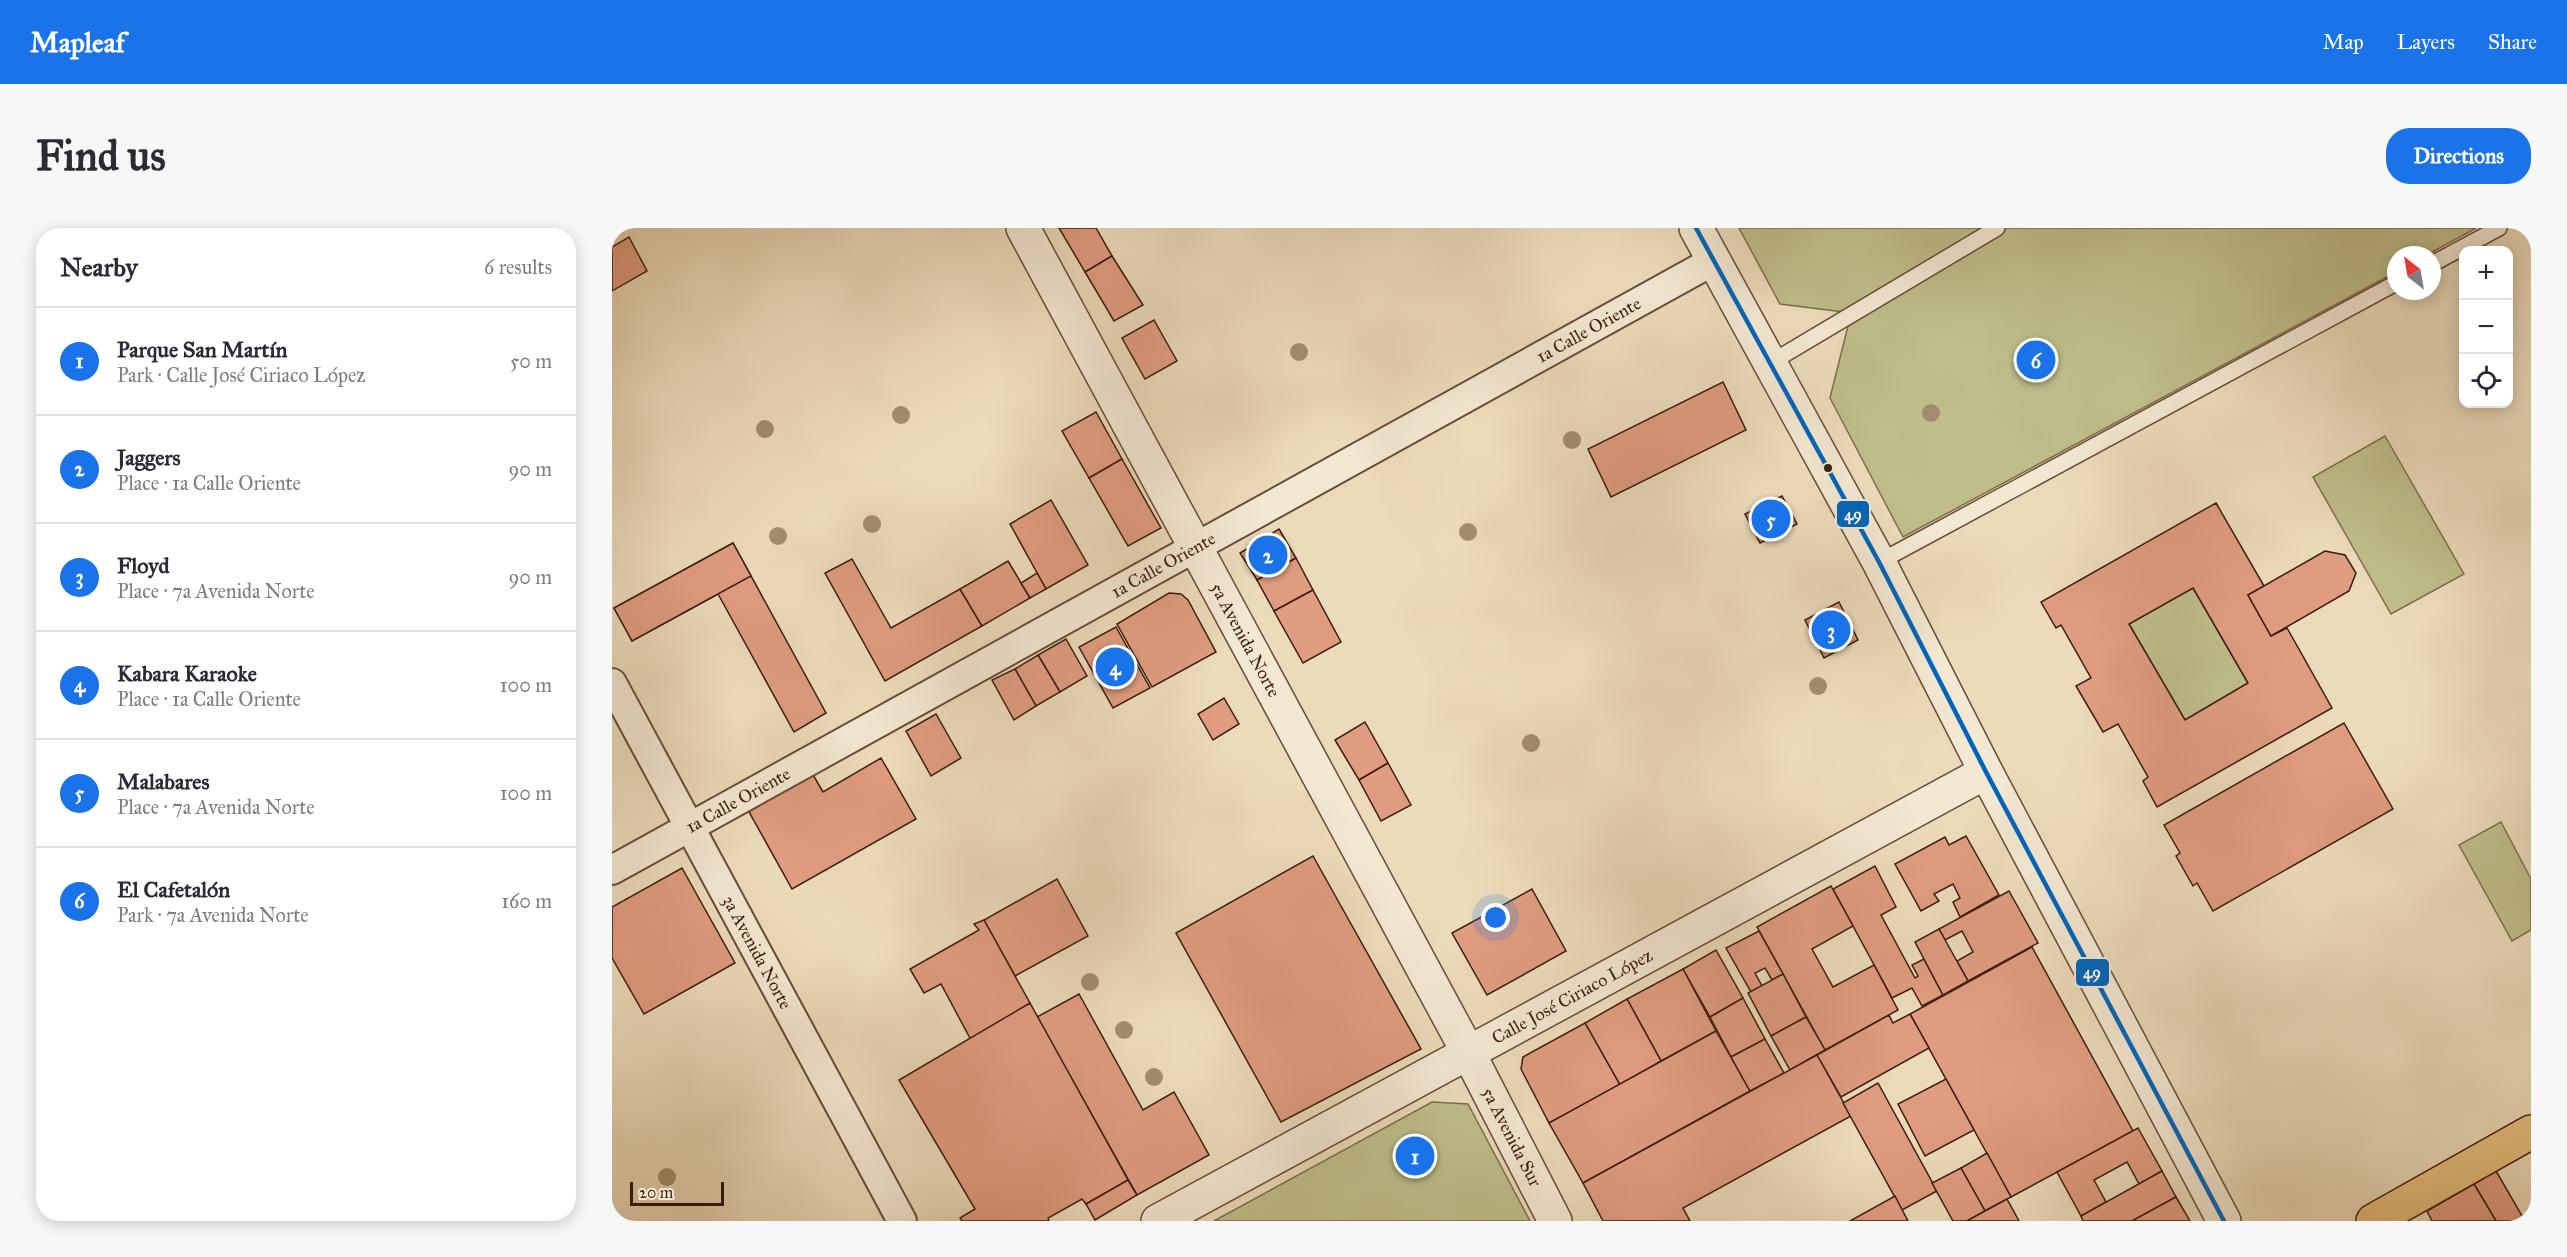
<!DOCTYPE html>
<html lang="en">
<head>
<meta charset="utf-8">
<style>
	:root { --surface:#fff; --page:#f7f7f7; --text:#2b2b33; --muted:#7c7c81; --line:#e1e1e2; --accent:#1a73e8 }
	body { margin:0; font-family:"IM FELL Great Primer",serif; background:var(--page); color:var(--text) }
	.controls { position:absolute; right:18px; top:18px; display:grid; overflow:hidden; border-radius:12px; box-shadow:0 3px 15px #0003 }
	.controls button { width:54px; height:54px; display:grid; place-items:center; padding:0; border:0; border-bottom:2px solid var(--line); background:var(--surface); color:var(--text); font:30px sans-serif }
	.compass { position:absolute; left:1775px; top:18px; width:54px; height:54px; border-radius:50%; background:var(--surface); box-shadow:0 3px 15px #0003; rotate:329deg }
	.scale { position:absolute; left:18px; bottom:15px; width:94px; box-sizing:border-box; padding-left:6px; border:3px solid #3b1d0c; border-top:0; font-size:16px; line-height:21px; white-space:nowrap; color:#3b1d0c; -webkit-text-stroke:4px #f3e8d2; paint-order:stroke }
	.you { position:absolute; left:884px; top:690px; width:21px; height:21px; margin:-15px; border:4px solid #fff; border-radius:50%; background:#1a73e8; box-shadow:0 0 0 9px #1a73e833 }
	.badge { display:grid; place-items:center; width:39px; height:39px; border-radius:50%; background:var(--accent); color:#fff; font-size:20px; font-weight:700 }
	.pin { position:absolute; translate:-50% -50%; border:3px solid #fff; box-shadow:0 2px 6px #0006 }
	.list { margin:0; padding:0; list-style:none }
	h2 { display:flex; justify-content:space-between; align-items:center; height:78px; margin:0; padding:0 24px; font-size:26px }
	h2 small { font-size:20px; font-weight:400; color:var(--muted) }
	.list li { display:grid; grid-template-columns:39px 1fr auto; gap:18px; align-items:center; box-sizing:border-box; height:108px; padding:0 24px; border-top:2px solid var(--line) }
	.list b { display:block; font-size:22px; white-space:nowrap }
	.list p { margin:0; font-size:20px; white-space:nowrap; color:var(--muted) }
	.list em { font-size:20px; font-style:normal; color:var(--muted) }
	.icon { flex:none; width:33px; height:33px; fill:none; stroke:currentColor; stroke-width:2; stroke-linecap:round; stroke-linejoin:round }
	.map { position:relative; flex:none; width:1919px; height:993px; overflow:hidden; border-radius:24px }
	header { display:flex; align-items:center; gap:36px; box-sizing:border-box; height:84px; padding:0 30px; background:var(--accent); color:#fff }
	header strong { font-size:28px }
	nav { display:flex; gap:33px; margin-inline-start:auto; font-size:21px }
	.intro { display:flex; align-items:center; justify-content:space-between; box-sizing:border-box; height:144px; padding:0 36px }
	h1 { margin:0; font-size:42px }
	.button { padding:15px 27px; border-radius:24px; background:var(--accent); color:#fff; font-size:21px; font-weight:700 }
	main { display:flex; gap:36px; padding:0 36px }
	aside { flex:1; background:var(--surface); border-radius:24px; box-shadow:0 3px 15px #0003 }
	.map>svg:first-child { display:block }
	.green { fill:#bfbe8b; stroke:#7d6e4c; stroke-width:1.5 }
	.building { fill:#e09c80; stroke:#3b1d0c; stroke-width:1.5; fill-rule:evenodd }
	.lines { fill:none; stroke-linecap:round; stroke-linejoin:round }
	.service-casing { stroke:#674c38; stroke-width:18 }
	.minor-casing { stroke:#674c38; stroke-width:32 }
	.tertiary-casing { stroke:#674c38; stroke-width:36 }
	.primary-casing { stroke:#3b1d0c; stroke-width:36 }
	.service { stroke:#f3e8d2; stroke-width:15 }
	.minor { stroke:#f3e8d2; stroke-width:28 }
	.tertiary { stroke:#f3e8d2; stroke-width:33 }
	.primary { stroke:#e6be7d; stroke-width:33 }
	.bus-1-casing { stroke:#f3e8d2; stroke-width:9 }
	.bus-1 { stroke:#0065bd; stroke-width:4.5 }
	.tree { fill:#a18d6f }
	.bus-dot { fill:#3b1d0c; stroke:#f3e8d2; stroke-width:2 }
	.labels { text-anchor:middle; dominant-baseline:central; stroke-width:6; stroke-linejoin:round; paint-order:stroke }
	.street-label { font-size:18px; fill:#3b1d0c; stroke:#f3e8d2 }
	.line-badge { stroke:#f3e8d2; stroke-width:2 }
	.badge-label { font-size:16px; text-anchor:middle; font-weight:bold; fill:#fff }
</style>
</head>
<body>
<header>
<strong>Mapleaf</strong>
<nav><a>Map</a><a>Layers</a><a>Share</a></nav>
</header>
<div class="intro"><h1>Find us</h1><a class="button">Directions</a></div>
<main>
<aside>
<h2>Nearby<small>6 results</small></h2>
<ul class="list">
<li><span class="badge">1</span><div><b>Parque San Martín</b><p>Park · Calle José Ciriaco López</p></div><em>50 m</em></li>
<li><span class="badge">2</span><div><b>Jaggers</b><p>Place · 1a Calle Oriente</p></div><em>90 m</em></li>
<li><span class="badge">3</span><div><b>Floyd</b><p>Place · 7a Avenida Norte</p></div><em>90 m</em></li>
<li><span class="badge">4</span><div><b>Kabara Karaoke</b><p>Place · 1a Calle Oriente</p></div><em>100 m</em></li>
<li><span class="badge">5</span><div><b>Malabares</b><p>Place · 7a Avenida Norte</p></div><em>100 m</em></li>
<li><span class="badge">6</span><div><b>El Cafetalón</b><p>Park · 7a Avenida Norte</p></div><em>160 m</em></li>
</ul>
</aside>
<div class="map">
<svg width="1919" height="993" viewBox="0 0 1919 993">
	<rect width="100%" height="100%" fill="#ecdbba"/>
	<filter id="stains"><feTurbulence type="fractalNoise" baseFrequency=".00333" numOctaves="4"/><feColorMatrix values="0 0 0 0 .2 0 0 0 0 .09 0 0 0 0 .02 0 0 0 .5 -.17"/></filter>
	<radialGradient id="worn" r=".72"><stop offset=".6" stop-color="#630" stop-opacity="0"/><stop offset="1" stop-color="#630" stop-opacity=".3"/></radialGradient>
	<g class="green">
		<path d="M1127,0H1864L1815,27H1784V44L1291,309L1218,170L1237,94L1232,84L1168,76Z"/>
		<path d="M1773,208L1852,346L1779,386L1701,249Z"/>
		<path d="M1581,360L1636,455L1573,492L1517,396Z"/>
		<path d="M1889,594L1919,651V702L1900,713L1847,617Z"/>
		<path d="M820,874L856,876L918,993H602Z"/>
	</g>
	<g class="building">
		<path d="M447,0H484L500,28L473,44Z"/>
		<path d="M17,9L35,43L0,63V19Z"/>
		<path d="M500,28L531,77L502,93L473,44Z"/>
		<path d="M542,92L565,133L533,151L510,110Z"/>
		<path d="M1111,154L1134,202L999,269L976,221Z"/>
		<path d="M484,184L510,231L477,250L450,203Z"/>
		<path d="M510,231L549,300L516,318L477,250Z"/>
		<path d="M1170,268L1185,296L1148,315L1133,286Z"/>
		<path d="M439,272L476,337L434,361L398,296Z"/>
		<path d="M1604,275L1652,358L1636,367L1659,408L1675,400L1720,480L1545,579L1531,553L1536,549L1506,496L1491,504L1464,458L1479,450L1449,397L1444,400L1429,374ZM1581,360L1636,455L1573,492L1517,396Z"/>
		<path d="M667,301L684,330L645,352L628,325Z"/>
		<path d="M121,315L214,485L182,504L106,366L20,413L2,380Z"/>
		<path d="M121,315L139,348L20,413L2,380Z"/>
		<path d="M1713,323L1733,327L1744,345L1737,363L1659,408L1636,367Z"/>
		<path d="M684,330L701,362L662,383L645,352Z"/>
		<path d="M240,331L279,400L348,361L370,398L273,453L213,345Z"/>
		<path d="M396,333L418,370L370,398L348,361Z"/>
		<path d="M425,345L434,361L418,370L409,355Z"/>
		<path d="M701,362L729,414L691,435L662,383Z"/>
		<path d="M557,365L569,366L576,372L604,424L540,459L505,396Z"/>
		<path d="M1227,374L1246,412L1212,430L1193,392Z"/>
		<path d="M504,399L538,460L501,480L467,419Z"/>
		<path d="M454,411L475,448L448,464L426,427Z"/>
		<path d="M426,427L448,464L424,478L403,441Z"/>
		<path d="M403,441L424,478L402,492L380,452Z"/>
		<path d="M612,470L627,496L601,512L586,486Z"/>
		<path d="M324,486L349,530L319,548L294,503Z"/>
		<path d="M753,494L776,535L747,552L723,512Z"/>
		<path d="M1732,495L1781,581L1601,683L1585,655L1581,658L1564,628L1568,625L1552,597Z"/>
		<path d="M269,530L304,591L180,661L136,582L200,545L211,564Z"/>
		<path d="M776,535L799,577L769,593L747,552Z"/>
		<path d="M1354,608L1387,667L1348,689L1341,674L1348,670L1341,656L1322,666L1327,673L1309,683L1283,636L1333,609L1337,617Z"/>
		<path d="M701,628L809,821L669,894L564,705Z"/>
		<path d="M1263,638L1284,679L1269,687L1303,750L1306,748L1300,737L1312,731L1331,767L1310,778L1300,760L1280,770L1221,661Z"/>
		<path d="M70,640L123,735L32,786L0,730V679Z"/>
		<path d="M445,651L476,708L403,748L372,692Z"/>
		<path d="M1219,658L1241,698L1200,721L1221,759L1262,737L1286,782L1213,822L1145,699Z"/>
		<path d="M920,661L954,723L875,767L840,705Z"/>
		<path d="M1397,663L1426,715L1356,753L1345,733L1361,724L1350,703L1333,712L1327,701Z"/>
		<path d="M372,692L418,775L359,812L329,756L312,765L298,741L367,702L362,696Z"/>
		<path d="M1327,701L1356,753L1331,767L1303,714Z"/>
		<path d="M1147,703L1171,746L1160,752L1153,740L1143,745L1150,758L1139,764L1114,720Z"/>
		<path d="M1420,719L1521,903L1399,969L1298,786Z"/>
		<path d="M1104,722L1131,770L1098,789L1071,741Z"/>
		<path d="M1071,741L1104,803L1049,833L1015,771Z"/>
		<path d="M1171,746L1194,789L1159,808L1136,765Z"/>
		<path d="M467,766L531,882L562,864L597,927L525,967L425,789Z"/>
		<path d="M1131,770L1153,811L1119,829L1098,789Z"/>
		<path d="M1015,771L1049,833L1008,857L973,795Z"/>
		<path d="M418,775L516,952L474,976L470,971L436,990L437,993H350L348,990L363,981L287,852Z"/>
		<path d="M1298,786L1317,820L1229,869L1205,827L1277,787L1281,795Z"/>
		<path d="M1194,789L1213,822L1178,842L1159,808Z"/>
		<path d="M973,795L1008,857L937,895L909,841L911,829Z"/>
		<path d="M1104,803L1138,863L971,955L937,895Z"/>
		<path d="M1153,811L1172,845L1138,863L1119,829Z"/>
		<path d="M1205,827L1239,888L1071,980L1078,993H991L971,955Z"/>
		<path d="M1334,851L1362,902L1313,928L1286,876Z"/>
		<path d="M1266,855L1325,963L1290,982L1231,875Z"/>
		<path d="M1526,900L1550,943L1527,956L1515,934L1482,952L1494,974L1469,988L1445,944Z"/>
		<path d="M1375,925L1399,969L1373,983L1349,940Z"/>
		<path d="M1349,940L1373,983L1355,993H1341L1320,955Z"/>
		<path d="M1550,943L1564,969L1520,993H1471L1469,988Z"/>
		<path d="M1884,943L1913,993H1884L1862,956Z"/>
		<path d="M516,952L525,967L483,992L474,976Z"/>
		<path d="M1862,956L1884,993H1820L1815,983Z"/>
		<path d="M1283,968L1296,993H1238Z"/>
		<path d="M1564,969L1578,993H1520Z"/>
		<path d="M1395,971L1407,993H1355L1373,983Z"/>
	</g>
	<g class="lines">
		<g class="service-casing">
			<g id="service">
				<path d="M1820,36L1887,0"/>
				<path d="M1158,135L1385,0"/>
				<path d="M1267,334L1784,55"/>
			</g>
		</g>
		<g class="minor-casing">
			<g id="minor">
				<path id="s1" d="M0,455L290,993"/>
				<path id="s2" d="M0,642L1101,33"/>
			</g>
		</g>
		<g class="tertiary-casing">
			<g id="tertiary">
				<path id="s3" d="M411,0L856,824L943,993"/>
				<path d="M1084,0L1267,334L1374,544L1612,993"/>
				<path id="s4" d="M546,993L1374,544"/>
			</g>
		</g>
		<g class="primary-casing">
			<path id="primary" d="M1761,993L1919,904"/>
		</g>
		<use href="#service" class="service"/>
		<use href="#minor" class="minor"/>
		<use href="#tertiary" class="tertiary"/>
		<use href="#primary" class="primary"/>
		<g class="bus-1-casing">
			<path id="bus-1" d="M1084,0L1267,334L1374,544L1612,993"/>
		</g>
		<use href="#bus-1" class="bus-1"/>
	</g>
	<g class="tree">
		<circle cx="687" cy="124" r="9"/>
		<circle cx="1319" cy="185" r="9"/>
		<circle cx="289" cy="187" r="9"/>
		<circle cx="153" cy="201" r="9"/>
		<circle cx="960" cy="212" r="9"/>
		<circle cx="260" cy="296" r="9"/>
		<circle cx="856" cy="304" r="9"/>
		<circle cx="166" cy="308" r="9"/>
		<circle cx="1206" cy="458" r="9"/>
		<circle cx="919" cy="515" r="9"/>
		<circle cx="478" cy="754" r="9"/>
		<circle cx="512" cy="802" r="9"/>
		<circle cx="542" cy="849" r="9"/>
		<circle cx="55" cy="949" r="9"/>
	</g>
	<circle class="bus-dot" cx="1216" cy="240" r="5"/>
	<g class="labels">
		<g class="street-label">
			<text stroke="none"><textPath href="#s2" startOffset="1116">1a Calle Oriente</textPath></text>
			<text stroke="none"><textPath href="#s2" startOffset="630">1a Calle Oriente</textPath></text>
			<text stroke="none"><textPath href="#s3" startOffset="468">5a Avenida Norte</textPath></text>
			<text stroke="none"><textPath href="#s2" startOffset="144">1a Calle Oriente</textPath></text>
			<text stroke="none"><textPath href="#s1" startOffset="306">3a Avenida Norte</textPath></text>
			<text stroke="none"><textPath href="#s4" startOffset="471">Calle José Ciriaco López</textPath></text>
			<text stroke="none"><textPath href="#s3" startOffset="1032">5a Avenida Sur</textPath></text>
		</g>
	</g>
	<g class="line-badge">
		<rect x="1224" y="272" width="34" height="28" rx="6" fill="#0065bd"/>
		<rect x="1463" y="730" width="35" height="29" rx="6" fill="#0065bd"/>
	</g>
	<g class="badge-label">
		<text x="1241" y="292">49</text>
		<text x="1480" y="750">49</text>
	</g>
	<rect width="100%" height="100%" filter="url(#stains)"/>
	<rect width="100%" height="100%" fill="url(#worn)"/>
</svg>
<div class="controls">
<button>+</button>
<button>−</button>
<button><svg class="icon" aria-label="locate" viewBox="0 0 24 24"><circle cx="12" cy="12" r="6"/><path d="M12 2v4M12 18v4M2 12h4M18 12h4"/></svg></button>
</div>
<svg class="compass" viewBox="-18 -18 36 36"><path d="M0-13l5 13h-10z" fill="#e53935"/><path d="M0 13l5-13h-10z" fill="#7c7c81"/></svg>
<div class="scale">20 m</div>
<div class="you"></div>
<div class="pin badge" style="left:803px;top:928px">1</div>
<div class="pin badge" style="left:656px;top:327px">2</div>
<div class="pin badge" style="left:1219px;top:402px">3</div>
<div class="pin badge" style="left:503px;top:439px">4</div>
<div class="pin badge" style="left:1159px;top:291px">5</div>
<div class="pin badge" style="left:1424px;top:132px">6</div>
</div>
</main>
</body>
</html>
